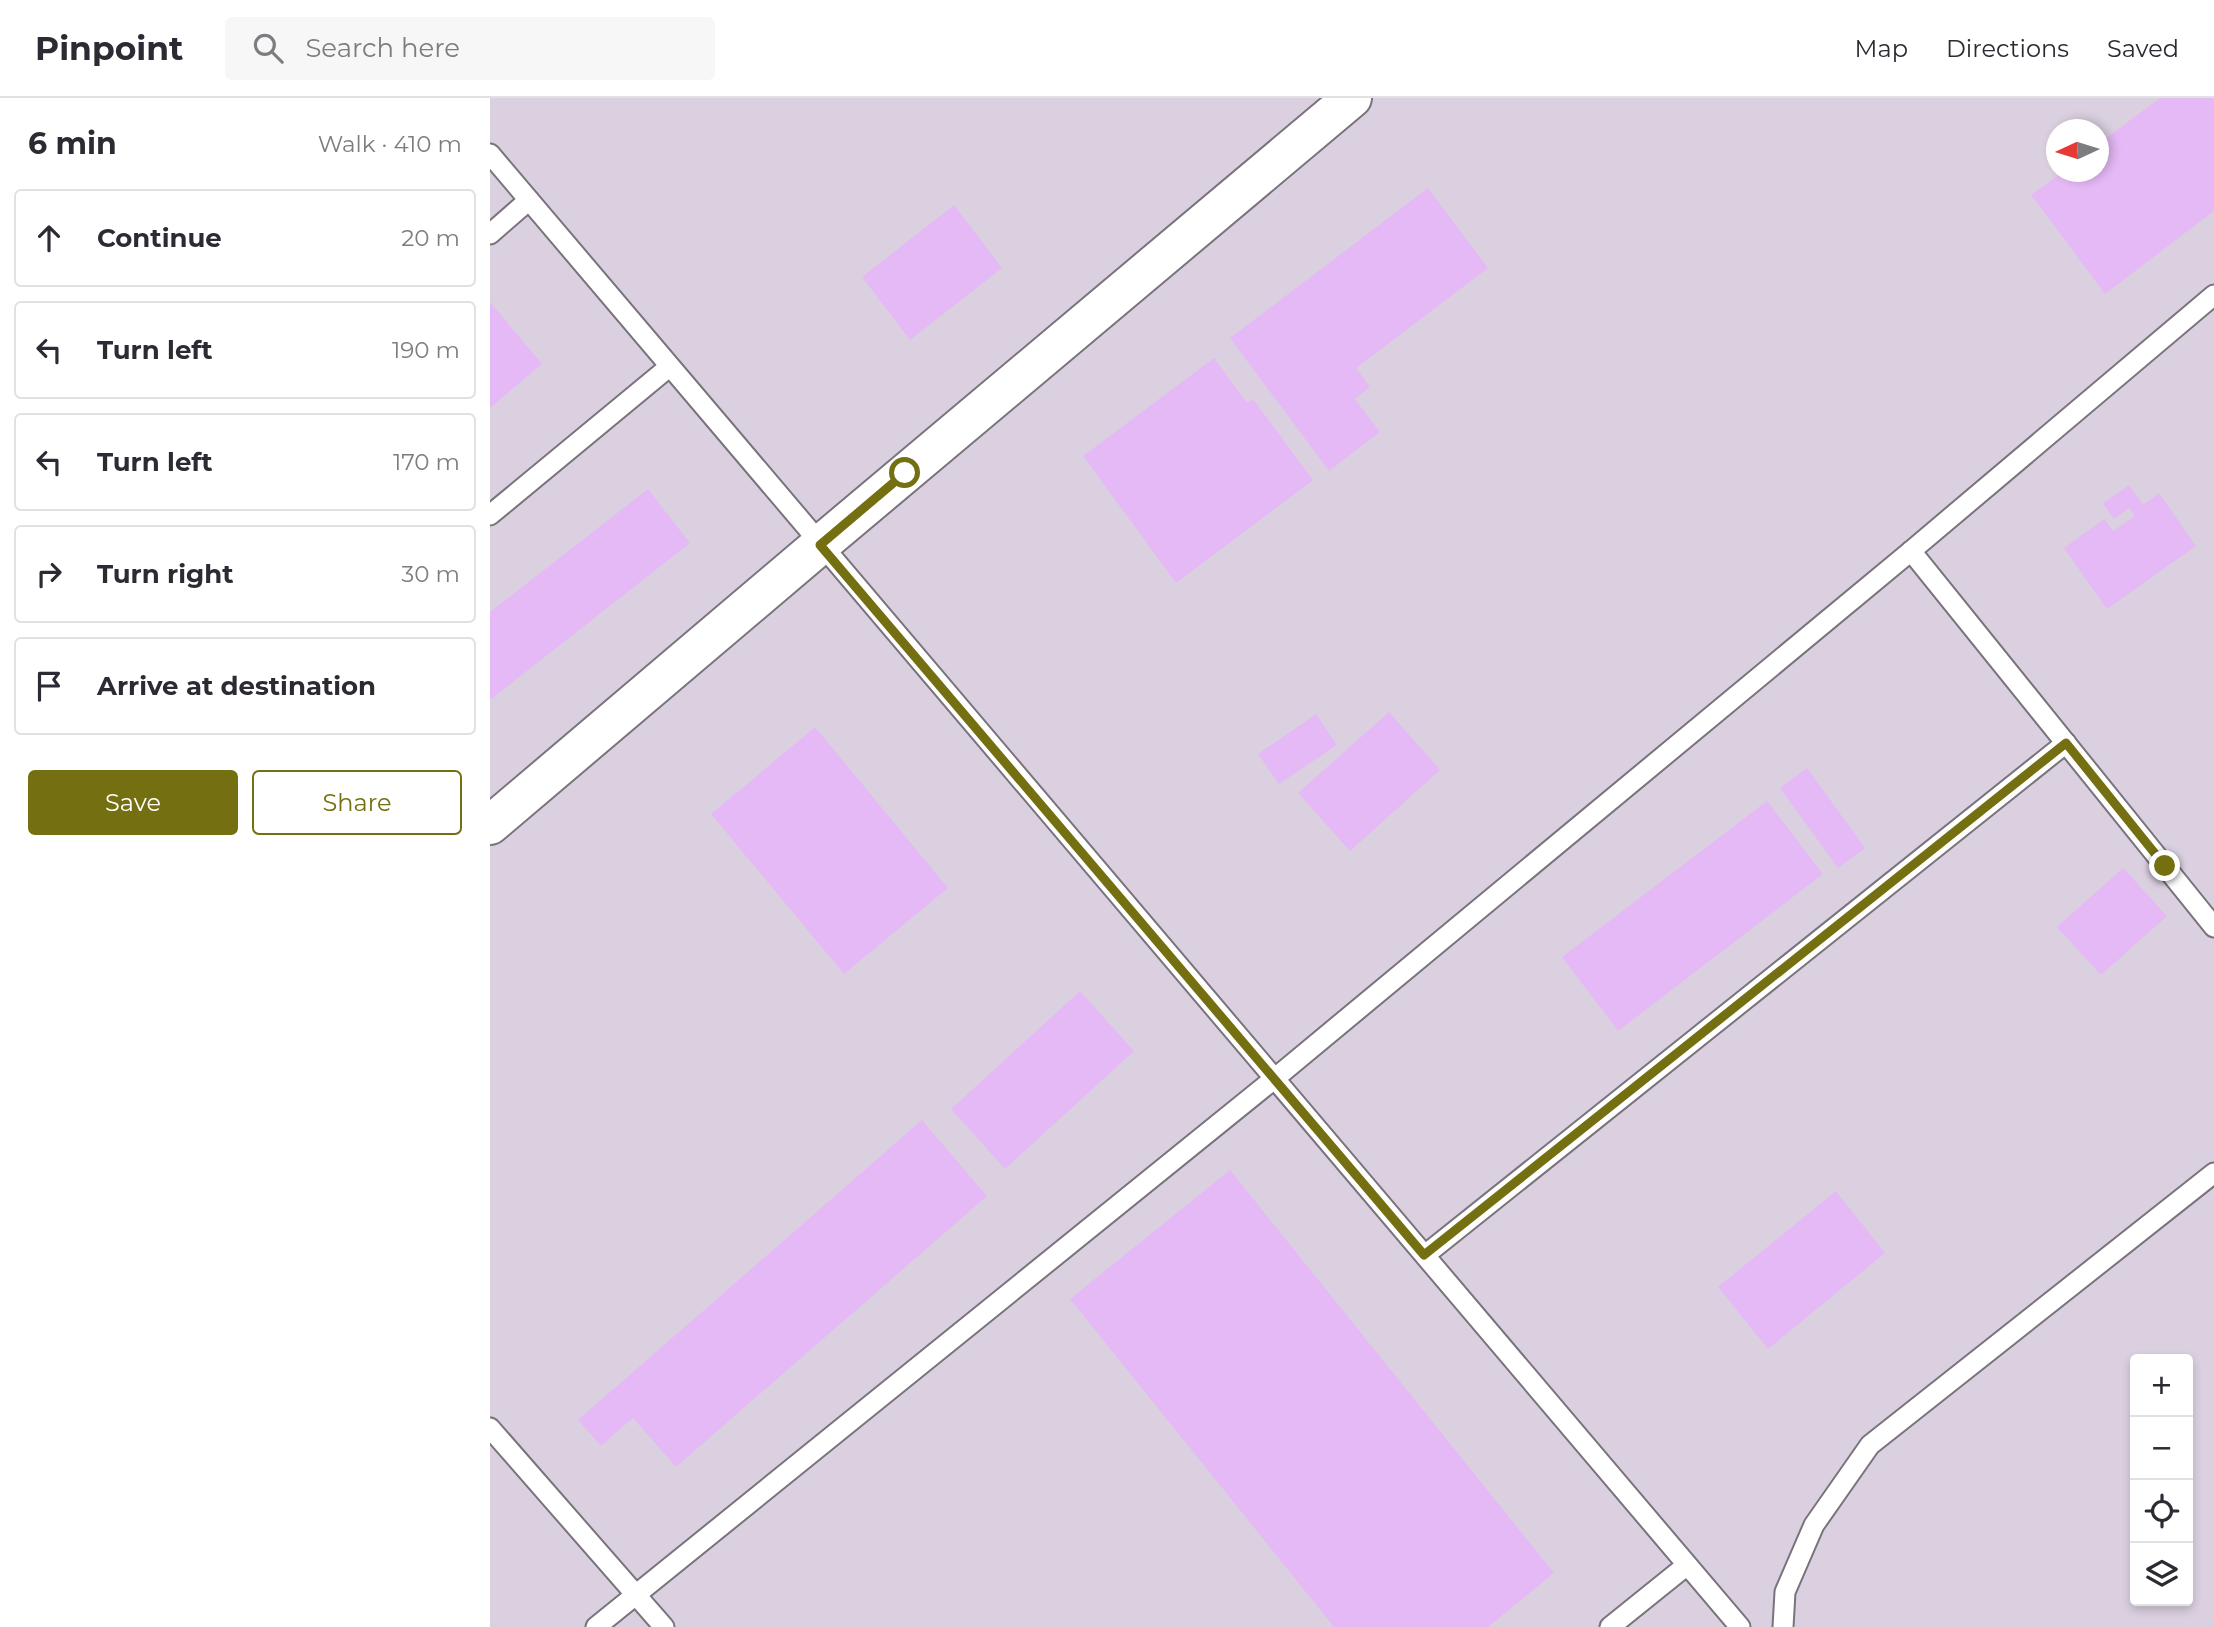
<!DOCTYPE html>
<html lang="en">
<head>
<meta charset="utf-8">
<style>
	:root { --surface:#fff; --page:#f7f7f7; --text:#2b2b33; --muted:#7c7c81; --line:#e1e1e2; --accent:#746f10 }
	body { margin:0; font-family:Montserrat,sans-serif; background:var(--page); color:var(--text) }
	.controls { position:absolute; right:21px; bottom:21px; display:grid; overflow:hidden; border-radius:7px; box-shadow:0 4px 10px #0003 }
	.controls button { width:63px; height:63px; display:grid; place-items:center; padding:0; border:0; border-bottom:2px solid var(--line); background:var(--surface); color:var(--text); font:35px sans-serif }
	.compass { position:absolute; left:1556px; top:21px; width:63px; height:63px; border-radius:50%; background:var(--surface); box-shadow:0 4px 10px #0003; rotate:266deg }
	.stop { position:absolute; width:21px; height:21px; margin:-16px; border:5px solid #746f10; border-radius:50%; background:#fff }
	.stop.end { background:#746f10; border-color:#fff; box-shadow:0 2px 7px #0008 }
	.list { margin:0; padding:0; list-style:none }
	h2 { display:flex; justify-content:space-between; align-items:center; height:91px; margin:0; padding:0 28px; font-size:30px }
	h2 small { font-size:23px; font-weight:400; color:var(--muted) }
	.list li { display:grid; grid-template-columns:46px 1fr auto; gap:21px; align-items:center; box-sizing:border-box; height:98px; margin:0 14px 14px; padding:0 14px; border:2px solid var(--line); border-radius:7px }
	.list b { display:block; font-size:26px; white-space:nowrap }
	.list em { font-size:23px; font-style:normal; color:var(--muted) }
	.actions { display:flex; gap:14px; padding:21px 28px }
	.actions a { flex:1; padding:16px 0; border:2px solid var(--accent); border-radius:7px; text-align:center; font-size:24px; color:var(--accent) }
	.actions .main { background:var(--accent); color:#fff }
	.icon { flex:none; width:38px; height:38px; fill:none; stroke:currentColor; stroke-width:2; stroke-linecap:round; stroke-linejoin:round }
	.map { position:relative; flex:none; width:1724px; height:1529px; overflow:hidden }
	header { display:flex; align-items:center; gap:42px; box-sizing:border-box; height:98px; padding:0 35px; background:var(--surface); border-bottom:2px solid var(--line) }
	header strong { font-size:33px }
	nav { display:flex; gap:38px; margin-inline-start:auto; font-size:24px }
	.search { width:490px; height:63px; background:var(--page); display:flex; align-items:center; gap:18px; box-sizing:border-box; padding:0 24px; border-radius:7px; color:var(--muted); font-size:26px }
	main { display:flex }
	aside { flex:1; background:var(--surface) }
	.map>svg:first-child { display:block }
	.built { fill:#dbd0e0; fill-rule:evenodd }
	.building { fill:#e5b9f6 }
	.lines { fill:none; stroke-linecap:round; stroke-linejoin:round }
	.lane-casing { stroke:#79737c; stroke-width:23 }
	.street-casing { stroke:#79737c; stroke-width:42 }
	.lane { stroke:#fff; stroke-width:19 }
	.street { stroke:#fff; stroke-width:38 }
	.route { stroke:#746f10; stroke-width:9 }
</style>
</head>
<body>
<header>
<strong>Pinpoint</strong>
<div class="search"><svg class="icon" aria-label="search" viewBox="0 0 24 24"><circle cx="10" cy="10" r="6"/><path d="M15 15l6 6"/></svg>Search here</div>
<nav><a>Map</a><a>Directions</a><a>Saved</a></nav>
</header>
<main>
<aside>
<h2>6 min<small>Walk · 410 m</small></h2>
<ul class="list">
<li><svg class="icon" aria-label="ahead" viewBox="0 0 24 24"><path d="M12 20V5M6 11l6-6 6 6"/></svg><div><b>Continue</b></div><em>20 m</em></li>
<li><svg class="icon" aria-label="left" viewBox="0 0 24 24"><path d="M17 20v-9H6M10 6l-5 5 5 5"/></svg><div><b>Turn left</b></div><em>190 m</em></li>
<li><svg class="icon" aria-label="left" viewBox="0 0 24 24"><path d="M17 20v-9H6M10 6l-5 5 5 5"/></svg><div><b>Turn left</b></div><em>170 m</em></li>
<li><svg class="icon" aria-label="right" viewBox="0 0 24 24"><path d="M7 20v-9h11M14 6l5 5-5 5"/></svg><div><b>Turn right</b></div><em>30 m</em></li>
<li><svg class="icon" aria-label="arrive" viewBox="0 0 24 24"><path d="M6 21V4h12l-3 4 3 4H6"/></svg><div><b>Arrive at destination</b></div></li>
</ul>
<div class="actions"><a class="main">Save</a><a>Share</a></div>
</aside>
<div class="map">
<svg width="1724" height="1529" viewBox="0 0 1724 1529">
	<rect width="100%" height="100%" fill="#e5dee7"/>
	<path class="built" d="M0,0H1724V1529H0ZM1566,32H1608V74H1566ZM1645,1261H1698V1503H1645Z"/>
	<g class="building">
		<path d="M1670,0H1724V113L1615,196L1541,97L1573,74H1608V46Z"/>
		<path d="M938,90L998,170L866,270L880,289L865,301L890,334L839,373L740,240Z"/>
		<path d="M464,107L512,170L420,242L372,179Z"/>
		<path d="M0,204L52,266L0,310Z"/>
		<path d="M724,260L757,305L763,301L823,382L686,485L593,358Z"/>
		<path d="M1639,387L1653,407L1669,395L1706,448L1617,511L1574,450L1614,421L1623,433L1645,418L1639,410L1624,421L1613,405Z"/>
		<path d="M158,391L200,445L0,602V514Z"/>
		<path d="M899,614L950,672L860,753L808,695Z"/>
		<path d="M826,616L847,647L789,686L768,656Z"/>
		<path d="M325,629L458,790L354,876L221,716Z"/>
		<path d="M1317,670L1375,750L1348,770L1290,690Z"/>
		<path d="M1277,703L1333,776L1128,933L1072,859Z"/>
		<path d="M1633,770L1677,818L1611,877L1567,829Z"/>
		<path d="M590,893L644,953L515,1071L461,1011Z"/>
		<path d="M432,1022L497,1098L186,1369L143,1320L111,1348L88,1322Z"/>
		<path d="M740,1072L1064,1475L998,1529H844L580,1201Z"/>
		<path d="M1346,1093L1395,1155L1278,1251L1228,1189Z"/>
	</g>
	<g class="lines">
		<g class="lane-casing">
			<g id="lane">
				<path d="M0,56L1250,1529"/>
				<path d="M0,136L39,102"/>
				<path d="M0,417L179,269"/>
				<path d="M1421,453L1724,829"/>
				<path d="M935,1157L1576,645"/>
				<path d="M0,1330L174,1529"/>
				<path d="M106,1529L784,981L1421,453L1724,197"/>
				<path d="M1120,1529L1197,1467"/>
				<path d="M1293,1529L1295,1494L1324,1427L1380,1347L1724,1075"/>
			</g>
		</g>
		<g class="street-casing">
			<path id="street" d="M0,727L330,447L862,0"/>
		</g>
		<use href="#lane" class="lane"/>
		<use href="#street" class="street"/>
	</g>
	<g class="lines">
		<path class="route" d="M415,375L330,447L934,1157L1576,645L1675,768"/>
	</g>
</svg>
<div class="controls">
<button>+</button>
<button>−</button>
<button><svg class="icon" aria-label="locate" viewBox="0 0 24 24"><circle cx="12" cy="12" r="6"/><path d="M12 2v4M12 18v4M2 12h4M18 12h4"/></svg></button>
<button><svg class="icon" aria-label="layers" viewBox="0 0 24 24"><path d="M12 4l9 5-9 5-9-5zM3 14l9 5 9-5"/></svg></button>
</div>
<svg class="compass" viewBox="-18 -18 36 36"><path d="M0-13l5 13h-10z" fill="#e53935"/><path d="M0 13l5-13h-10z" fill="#7c7c81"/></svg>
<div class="stop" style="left:415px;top:375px"></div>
<div class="stop end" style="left:1675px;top:768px"></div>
</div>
</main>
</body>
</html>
